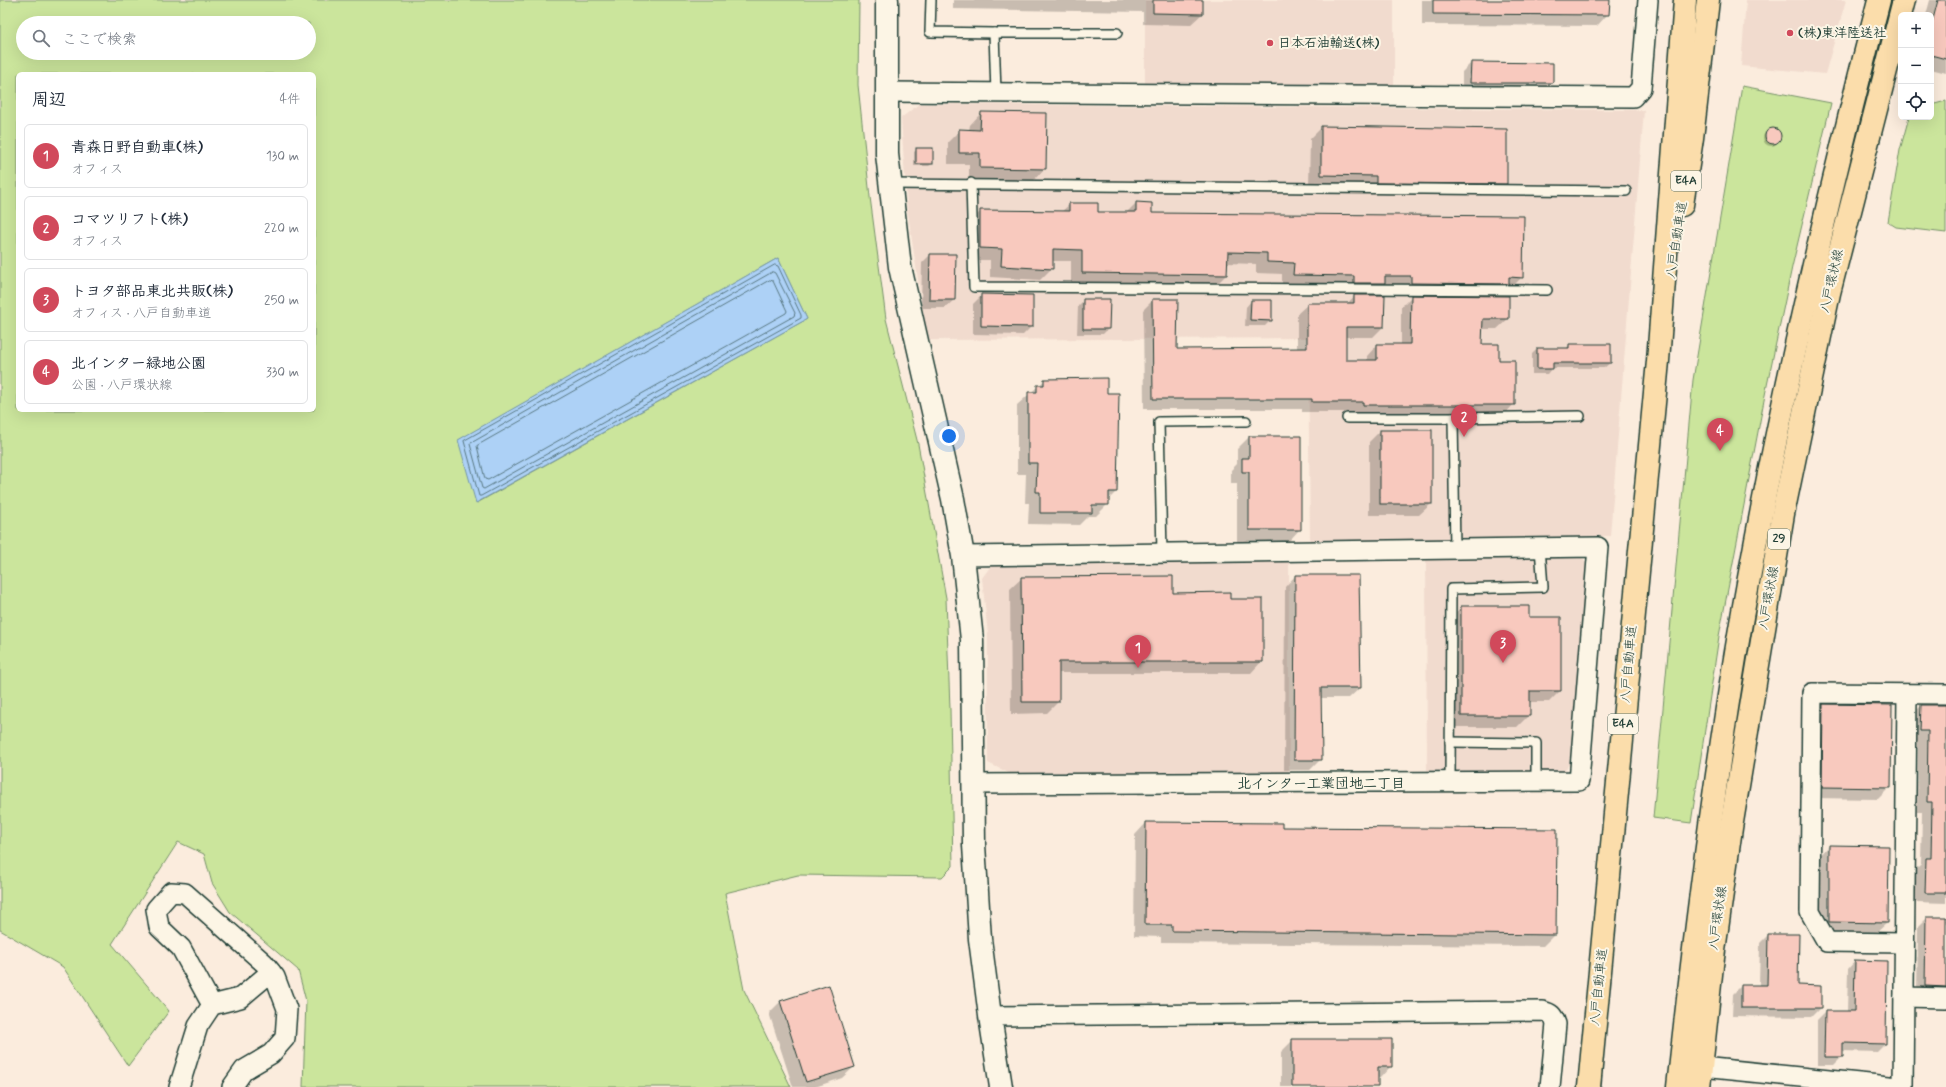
<!DOCTYPE html>
<html lang="ja">
<head>
<meta charset="utf-8">
<style>
	:root { --surface:#fff; --page:#f6f6f7; --text:#1f2937; --muted:#747a83; --line:#e0e1e3; --accent:#d1495b }
	body { margin:0; font-family:Mynerve,"Klee One",sans-serif; background:var(--page); color:var(--text) }
	.controls { position:absolute; right:12px; top:12px; display:grid; overflow:hidden; border-radius:6px; box-shadow:0 4px 16px #0002 }
	.controls button { width:36px; height:36px; display:grid; place-items:center; padding:0; border:0; border-bottom:1px solid var(--line); background:var(--surface); color:var(--text); font:20px sans-serif }
	.you { position:absolute; left:949px; top:436px; width:14px; height:14px; margin:-10px; border:3px solid #fff; border-radius:50%; background:#1a73e8; box-shadow:0 0 0 6px #1a73e833 }
	.badge { display:grid; place-items:center; width:26px; height:26px; border-radius:50%; background:var(--accent); color:#fff; font-size:13px; font-weight:700 }
	.pin { position:absolute; translate:-50% -33px; filter:drop-shadow(0 1px 2px #0008) }
	.pin::after { content:''; position:absolute; top:21px; width:14px; height:12px; background:inherit; clip-path:polygon(0 0,100% 0,50% 100%) }
	.list { margin:0; padding:0; list-style:none }
	h2 { display:flex; justify-content:space-between; align-items:center; height:52px; margin:0; padding:0 16px; font-size:17px }
	h2 small { font-size:13px; font-weight:400; color:var(--muted) }
	.list li { display:grid; grid-template-columns:26px 1fr auto; gap:12px; align-items:center; box-sizing:border-box; height:64px; margin:0 8px 8px; padding:0 8px; border:1px solid var(--line); border-radius:6px }
	.list b { display:block; font-size:15px; white-space:nowrap }
	.list p { margin:0; font-size:13px; white-space:nowrap; color:var(--muted) }
	.list em { font-size:13px; font-style:normal; color:var(--muted) }
	.icon { flex:none; width:22px; height:22px; fill:none; stroke:currentColor; stroke-width:2; stroke-linecap:round; stroke-linejoin:round }
	.map { position:relative; flex:none; width:1946px; height:1087px; overflow:hidden }
	.search { position:absolute; background:var(--surface); box-shadow:0 4px 16px #0002; left:16px; top:16px; width:300px; height:44px; display:flex; align-items:center; gap:10px; box-sizing:border-box; padding:0 14px; border-radius:22px; color:var(--muted); font-size:15px }
	.panel { position:absolute; background:var(--surface); box-shadow:0 4px 16px #0002; left:16px; top:72px; width:300px; height:340px; border-radius:6px }
	.map>svg:first-child { display:block }
	.built { fill:#f1dbce }
	.green { fill:#cbe59c; stroke:#759168; fill-rule:evenodd }
	.water { fill:#add1f6; stroke:#7496a8 }
	.shadow { fill:#0003; fill-rule:evenodd }
	.lines { fill:none; stroke-linecap:round; stroke-linejoin:round }
	.shore { stroke:#587882; stroke-width:1 }
	.building { fill:#f8c9be; stroke:#1f3d34 }
	.lane-casing { stroke:#1f3d34; stroke-width:12 }
	.street-casing { stroke:#1f3d34; stroke-width:22 }
	.secondary-casing { stroke:#1f3d34; stroke-width:25 }
	.primary-casing { stroke:#1f3d34; stroke-width:25 }
	.highway-casing { stroke:#1f3d34; stroke-width:25 }
	.lane { stroke:#fcf5e5; stroke-width:9 }
	.street { stroke:#fcf5e5; stroke-width:19 }
	.secondary { stroke:#fcf5e5; stroke-width:22 }
	.primary { stroke:#fbddab; stroke-width:22 }
	.highway { stroke:#fbddab; stroke-width:22 }
	.poi-dot { fill:#d1495b; stroke:#fcf5e5; stroke-width:1.5 }
	.labels { text-anchor:middle; dominant-baseline:central; stroke-width:4; stroke-linejoin:round; paint-order:stroke }
	.shield { fill:#fcf5e5; stroke:#617469; stroke-width:1 }
	.shield-label { font-size:12px; font-weight:bold; fill:#1f3d34 }
	.poi-label { font-size:13px; font-weight:bold; fill:#1f3d34; stroke:#fcf5e5; text-anchor:start }
	.street-label { font-size:13px; fill:#1f3d34; stroke:#fcf5e5 }
	.neighbourhood-label { font-size:14px; font-weight:bold; fill:#1f3d34; stroke:#fcf5e5 }
</style>
</head>
<body>
<div class="map">
<svg width="1946" height="1087" viewBox="0 0 1946 1087">
	<rect width="100%" height="100%" fill="#fbecdd"/>
	<filter id="ink" filterUnits="userSpaceOnUse"><feTurbulence type="fractalNoise" baseFrequency=".025" numOctaves="2"/><feDisplacementMap in="SourceGraphic" scale="8" xChannelSelector="R" yChannelSelector="G"/><feConvolveMatrix kernelMatrix="1 2 1 2 8 2 1 2 1" color-interpolation-filters="sRGB"/></filter>
	<g filter="url(#ink)">
		<g class="built">
			<path d="M1145,0H1394V89L1145,87Z"/>
			<path d="M1746,0H1846L1825,74L1741,66Z"/>
			<path d="M919,104L1644,110L1610,536L1310,542L1308,338L930,340L926,331L907,208L901,118Z"/>
			<path d="M1579,555L1588,564L1571,762L1563,772H1427L1426,557Z"/>
			<path d="M1289,559V773H1009L988,763V635L982,578L993,563Z"/>
		</g>
		<g class="green">
			<path d="M0,0H859L858,85L870,197L886,319L918,444L946,598L950,709L953,866L942,877L798,875L725,893L744,990L791,1087H303L306,1001L298,970L230,912L212,883L204,854L178,842L112,944L169,1011L128,1066L63,967L0,930ZM23,23H309V53H23ZM18,74H314V410H18ZM778,258L807,319L477,503L459,440Z"/>
			<path d="M1742,86L1831,103L1792,267L1765,395L1719,636L1691,823L1653,818L1693,380Z"/>
			<path d="M1946,101V233L1896,227L1888,222L1900,150L1909,117H1931V105Z"/>
		</g>
		<path class="water" d="M778,258L807,319L476,503L458,440Z"/>
		<g class="shadow">
			<path d="M953,0H1202V14L1190,25L1143,24V12L953,9Z"/>
			<path d="M1422,0H1609L1608,14L1597,26L1422,25Z"/>
			<path d="M1930,0H1946V73L1931,69V15H1926Z"/>
			<path d="M1471,63L1552,83L1543,91H1462V72Z"/>
			<path d="M981,113L1045,168L1034,180L969,179V164H948V142L960,130H969L970,125Z"/>
			<path d="M1322,127L1506,183L1494,195L1365,194V187L1309,186L1310,139Z"/>
			<circle cx="1771" cy="138" r="8"/>
			<path d="M917,149L932,164L929,166H914V152Z"/>
			<path d="M1136,203L1151,214L1522,277L1510,289H1503L1495,297L1508,319L1497,329H1482L1481,345L1498,361L1514,404L1504,415H1353V412H1302V409H1144L1143,310L1153,300L1176,350L1297,349V314L1308,304H1347L1356,294H1343V287L1282,286V274L1256,273V264L1226,263V275L1215,286L1071,284V261H1052V268L1040,280L990,277V260H968L969,223L981,211L1061,212L1070,204L1097,213H1126ZM1380,287H1400V294L1413,295L1401,307V345H1377L1367,356V361H1345V337H1373L1383,327L1371,296Z"/>
			<path d="M930,255L954,300L945,308H921L922,263Z"/>
			<path d="M982,295L1032,326L1023,335L973,334V304Z"/>
			<path d="M1084,300L1108,329L1103,334H1077L1078,306Z"/>
			<path d="M1251,301L1271,320L1265,326H1245L1246,307Z"/>
			<path d="M1569,345L1610,363L1604,368H1552L1547,374H1532V354L1537,349H1566Z"/>
			<path d="M1045,380L1106,394L1116,492L1108,500V504L1096,516H1088L1079,525L1028,524L1029,503H1025L1026,474H1017V405Z"/>
			<path d="M1380,431L1431,504L1419,515H1369V442Z"/>
			<path d="M1249,437H1300V529L1289,541H1237V484H1231V470L1237,464V449Z"/>
			<path d="M1295,576H1358L1360,688L1349,698H1320L1321,759L1310,770H1284L1285,587Z"/>
			<path d="M1022,578L1229,600L1262,661L1251,673H1058V702L1047,713L1011,714L1010,589Z"/>
			<path d="M1461,607L1528,618L1560,691L1549,702H1529V715L1517,727H1450V619Z"/>
			<path d="M1823,705L1890,787L1878,799L1811,798L1812,717Z"/>
			<path d="M1921,706H1946V903L1916,902V869L1921,864L1922,812H1917L1918,741H1910L1911,716Z"/>
			<path d="M1146,823L1281,828L1555,934L1543,946L1161,943V937L1134,936L1135,835Z"/>
			<path d="M1829,846L1887,923L1875,934H1817L1818,858Z"/>
			<path d="M1926,918H1946V995H1917L1918,926Z"/>
			<path d="M1768,935L1797,986L1820,1008L1811,1017L1732,1016L1733,994L1741,986H1759L1760,943Z"/>
			<path d="M1855,961L1885,1044L1877,1052L1842,1051V1057L1834,1065H1817V1020L1825,1012H1847L1848,969Z"/>
			<path d="M781,1001L854,1067L842,1078L815,1087H793L769,1013Z"/>
			<path d="M1293,1040L1391,1066L1380,1078H1377V1087H1281V1052Z"/>
		</g>
		<g class="lines">
			<g class="shore">
				<path d="M775,265L778,266L801,315V318L481,496H479L464,441Z"/>
				<path d="M773,272L775,273L795,313L794,316L484,489L482,488L470,444Z"/>
				<path d="M770,280L773,281L787,311L786,313L488,480L485,479L477,446Z"/>
			</g>
		</g>
		<g class="building">
			<path d="M1153,0H1203V14L1153,13Z"/>
			<path d="M1433,0H1610L1609,15L1433,14Z"/>
			<path d="M1938,0H1946V59L1931,55V27Z"/>
			<path d="M1471,62L1553,63V83H1470Z"/>
			<path d="M981,112L1047,113L1046,169L980,168V153H959V129L980,130Z"/>
			<path d="M1321,126L1507,129V184L1376,183V176L1321,175Z"/>
			<circle cx="1773" cy="136" r="8"/>
			<rect x="916" y="148" width="17" height="16"/>
			<path d="M1136,202L1152,203V213L1524,216L1523,278L1509,277V284L1411,283V276H1385V283H1354V276L1293,275L1294,263L1267,262V253L1228,252L1227,275L1082,273V250L1053,249V269L1001,266L1002,249L980,248V210L1069,211V203H1098V212H1136Z"/>
			<path d="M930,254H956L955,300H929Z"/>
			<path d="M981,294L1033,295V327L981,326Z"/>
			<path d="M1354,295H1385L1384,327H1346V360H1377V344H1410L1411,295L1509,296V319H1483L1482,344H1499V360H1515V405H1363V402H1312V399H1153L1152,299H1178L1177,349L1307,348V303H1354Z"/>
			<path d="M1083,299H1110L1109,329H1083Z"/>
			<path d="M1251,300H1272V321L1250,320Z"/>
			<path d="M1569,344H1611V363H1553V369H1537V348H1569Z"/>
			<path d="M1107,378V393H1119L1117,492H1109V505H1092V513H1040V492H1036L1037,463H1028V392H1037V385H1044V379Z"/>
			<rect x="1380" y="430" width="52" height="74"/>
			<path d="M1249,436H1301V530H1249V472H1242V458H1249Z"/>
			<path d="M1295,575H1359L1361,688H1321L1322,760H1294Z"/>
			<path d="M1173,576V593L1230,592V599H1263V662H1059V702H1022L1021,577Z"/>
			<path d="M1461,606H1529V617H1561V691H1530V716H1461Z"/>
			<path d="M1823,704L1892,705L1891,788L1822,787Z"/>
			<path d="M1921,705H1946V893H1925L1926,858H1931L1932,802H1927L1928,731H1920Z"/>
			<path d="M1146,822L1282,823V827L1557,829L1556,935L1172,931V925H1145Z"/>
			<path d="M1829,845L1889,846L1888,923L1829,922Z"/>
			<path d="M1926,917H1946V987L1925,986Z"/>
			<path d="M1768,934H1799L1798,985L1821,986V1008H1741V985H1767Z"/>
			<path d="M1855,960L1887,961L1886,1044L1843,1043V1057H1824L1825,1011H1854Z"/>
			<path d="M829,985L855,1067L806,1082L780,1001Z"/>
			<path d="M1292,1039H1392V1067H1378V1087H1292Z"/>
		</g>
		<g class="lines">
			<g class="lane-casing">
				<g id="lane">
					<path d="M931,0L930,32L994,33"/>
					<path d="M996,93L994,33H1117"/>
					<path d="M971,183L974,287L1547,290"/>
					<path d="M891,184L1626,191"/>
					<path d="M1347,418H1453"/>
					<path d="M1455,549L1453,418L1580,416"/>
					<path d="M1162,553L1159,422L1246,421"/>
					<path d="M1450,742L1536,743V781"/>
					<path d="M1450,782L1451,589L1543,587L1540,548"/>
				</g>
			</g>
			<g class="street-casing">
				<g id="street">
					<path d="M887,92L1633,97L1641,88L1648,0"/>
					<path d="M963,556L1598,547L1579,781L974,784"/>
					<path d="M1904,943L1827,942L1810,912L1812,693L1946,694"/>
					<path d="M1904,997L1946,998"/>
					<path d="M212,1005L181,948L159,927L156,909L171,892L185,893L264,963L275,977L287,1009L285,1038L271,1054L244,1070L232,1087"/>
					<path d="M990,1016L1542,1011C1551,1013 1553,1015 1556,1024L1550,1087"/>
					<path d="M1702,1067L1899,1087"/>
					<path d="M179,1087L198,1026L212,1005L240,998L271,972"/>
					<path d="M1903,1087L1907,694"/>
				</g>
			</g>
			<g class="secondary-casing">
				<path id="secondary" d="M887,0V154L900,267L953,499L963,556L972,640L974,845L980,939L990,1016L1001,1087"/>
			</g>
			<g class="primary-casing">
				<g id="primary">
					<path d="M1678,1087C1694,941 1712,796 1736,652C1773,432 1823,215 1879,0"/>
					<path d="M1699,1087L1712,965L1731,828L1783,514L1829,293L1904,0"/>
				</g>
			</g>
			<g class="highway-casing">
				<g id="highway">
					<path d="M1682,205L1692,138L1708,0"/>
					<path d="M1589,1087L1658,361L1685,0"/>
				</g>
			</g>
			<use href="#lane" class="lane"/>
			<use href="#street" class="street"/>
			<use href="#secondary" class="secondary"/>
			<use href="#primary" class="primary"/>
			<use href="#highway" class="highway"/>
		</g>
	</g>
	<g class="poi-dot">
		<circle cx="1790" cy="33" r="4"/>
		<circle cx="1270" cy="43" r="4"/>
	</g>
	<g class="labels">
		<g class="shield">
			<rect x="1671" y="171" width="30" height="20" rx="3"/>
			<rect x="1768" y="529" width="22" height="20" rx="3"/>
			<rect x="1608" y="714" width="30" height="20" rx="3"/>
		</g>
		<g class="shield-label">
			<text x="1686" y="181">E4A</text>
			<text x="1779" y="539">29</text>
			<text x="1623" y="724">E4A</text>
		</g>
		<g class="poi-label">
			<text x="1798" y="33">(株)東洋陸送社</text>
			<text x="1278" y="43">日本石油輸送(株)</text>
		</g>
		<g class="street-label">
			<text transform="translate(1677 240) rotate(-81)">八戸自動車道</text>
			<text transform="translate(1832 281) rotate(-77)">八戸環状線</text>
			<text transform="translate(1769 598) rotate(-80)">八戸環状線</text>
			<text transform="translate(1629 664) rotate(-85)">八戸自動車道</text>
			<text transform="translate(1718 918) rotate(-82)">八戸環状線</text>
			<text transform="translate(1599 987) rotate(-84)">八戸自動車道</text>
		</g>
		<g class="neighbourhood-label">
			<text x="1321" y="784">北インター工業団地二丁目</text>
		</g>
	</g>
</svg>
<div class="controls">
<button>+</button>
<button>−</button>
<button><svg class="icon" aria-label="locate" viewBox="0 0 24 24"><circle cx="12" cy="12" r="6"/><path d="M12 2v4M12 18v4M2 12h4M18 12h4"/></svg></button>
</div>
<div class="you"></div>
<div class="pin badge" style="left:1138px;top:668px">1</div>
<div class="pin badge" style="left:1464px;top:437px">2</div>
<div class="pin badge" style="left:1503px;top:663px">3</div>
<div class="pin badge" style="left:1720px;top:451px">4</div>
<div class="search"><svg class="icon" aria-label="search" viewBox="0 0 24 24"><circle cx="10" cy="10" r="6"/><path d="M15 15l6 6"/></svg>ここで検索</div>
<section class="panel">
<h2>周辺<small>4件</small></h2>
<ul class="list">
<li><span class="badge">1</span><div><b>青森日野自動車(株)</b><p>オフィス</p></div><em>130 m</em></li>
<li><span class="badge">2</span><div><b>コマツリフト(株)</b><p>オフィス</p></div><em>220 m</em></li>
<li><span class="badge">3</span><div><b>トヨタ部品東北共販(株)</b><p>オフィス · 八戸自動車道</p></div><em>250 m</em></li>
<li><span class="badge">4</span><div><b>北インター緑地公園</b><p>公園 · 八戸環状線</p></div><em>330 m</em></li>
</ul>
</section>
</div>
</body>
</html>
